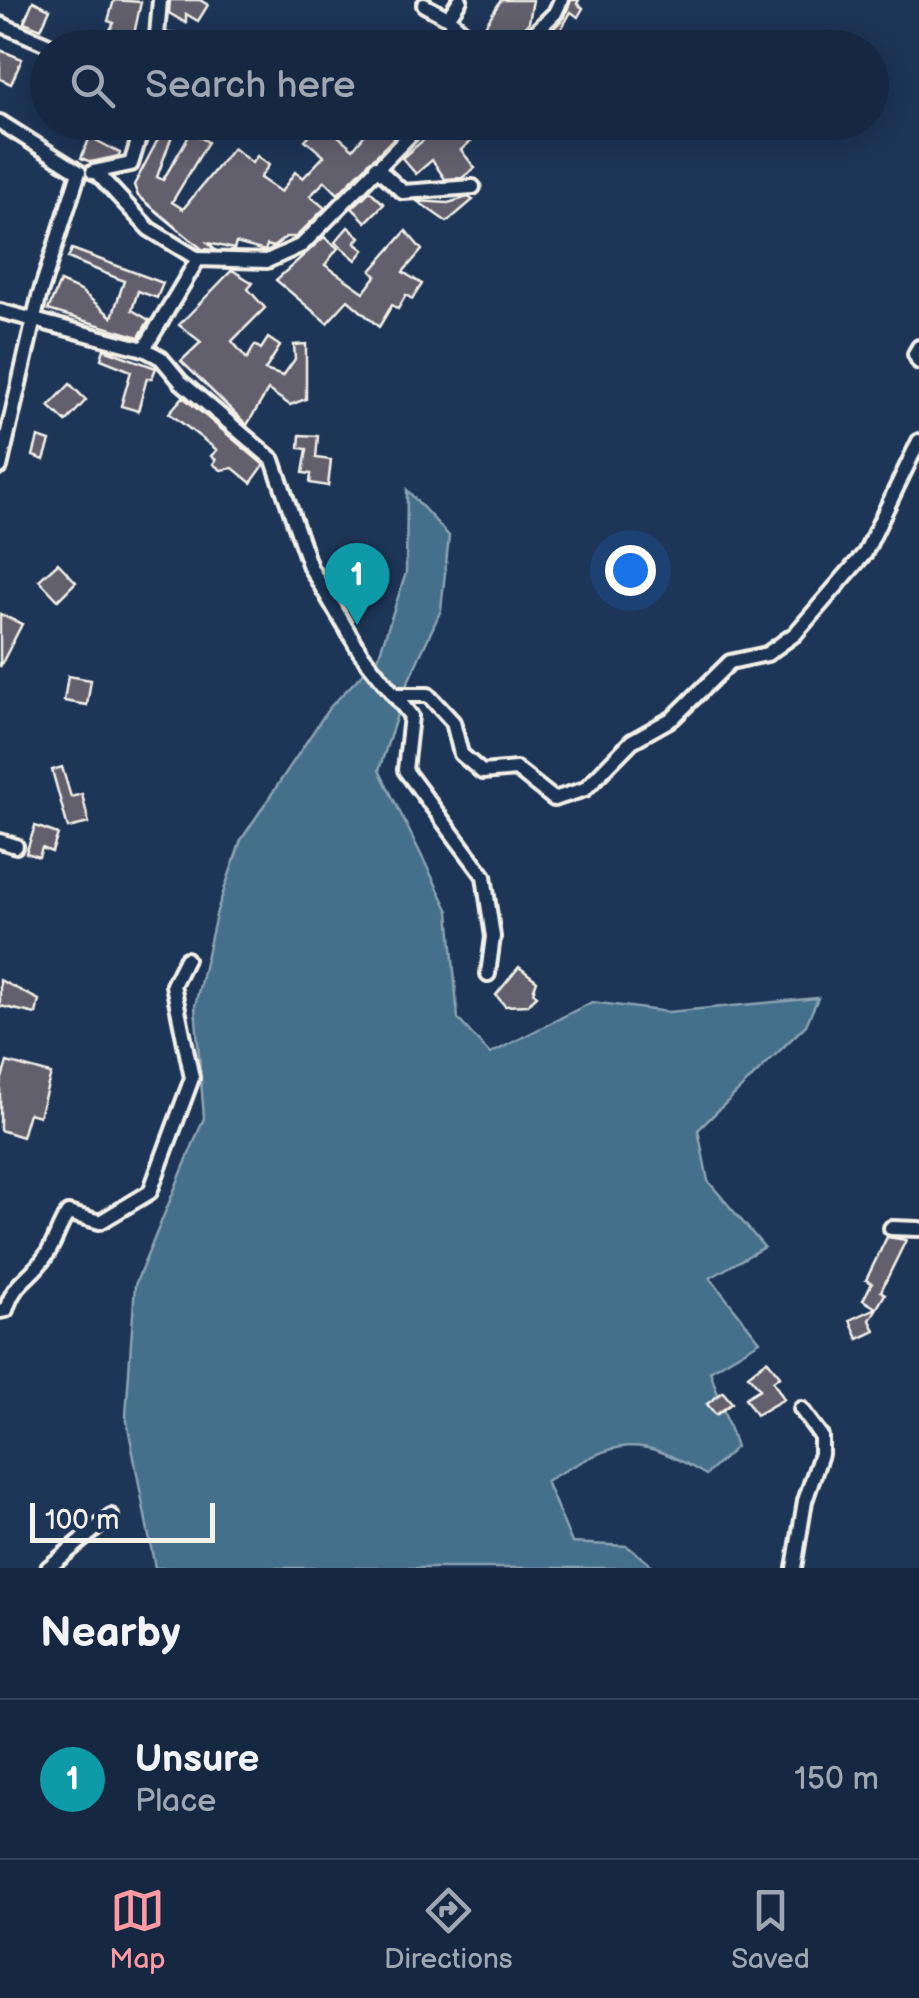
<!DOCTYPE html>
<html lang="en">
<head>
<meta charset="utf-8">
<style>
	:root { --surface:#162841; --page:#23344c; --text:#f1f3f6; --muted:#9ea6b1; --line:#35445a; --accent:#ff9aa2 }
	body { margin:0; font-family:"Balsamiq Sans",sans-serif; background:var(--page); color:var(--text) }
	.scale { position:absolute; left:30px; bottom:25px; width:185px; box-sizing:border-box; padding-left:10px; border:5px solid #f4f1e8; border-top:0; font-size:28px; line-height:35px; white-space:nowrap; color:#f4f1e8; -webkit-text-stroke:8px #1d3557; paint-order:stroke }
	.you { position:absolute; left:630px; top:570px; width:35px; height:35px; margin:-25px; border:8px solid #fff; border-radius:50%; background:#1a73e8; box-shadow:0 0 0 15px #1a73e833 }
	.badge { display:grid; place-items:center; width:65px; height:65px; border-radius:50%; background:var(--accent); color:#fff; font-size:32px; font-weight:700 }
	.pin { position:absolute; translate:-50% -82px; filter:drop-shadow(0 2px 5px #0008) }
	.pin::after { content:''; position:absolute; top:52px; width:35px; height:30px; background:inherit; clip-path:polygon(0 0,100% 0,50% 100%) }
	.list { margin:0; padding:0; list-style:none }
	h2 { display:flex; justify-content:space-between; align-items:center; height:130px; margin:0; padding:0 40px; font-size:42px }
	h2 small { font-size:32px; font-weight:400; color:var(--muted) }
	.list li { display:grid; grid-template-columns:65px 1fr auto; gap:30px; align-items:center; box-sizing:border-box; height:160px; padding:0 40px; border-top:2px solid var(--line) }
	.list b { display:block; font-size:38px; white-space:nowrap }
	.list p { margin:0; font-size:32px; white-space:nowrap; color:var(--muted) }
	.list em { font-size:32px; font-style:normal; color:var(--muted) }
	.icon { flex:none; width:55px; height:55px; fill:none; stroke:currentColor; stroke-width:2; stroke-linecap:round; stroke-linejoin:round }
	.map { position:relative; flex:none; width:919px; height:1568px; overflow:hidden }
	.search { position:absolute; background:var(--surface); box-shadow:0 5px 25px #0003; left:30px; right:30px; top:30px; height:110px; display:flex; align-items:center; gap:25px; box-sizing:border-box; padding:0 35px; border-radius:55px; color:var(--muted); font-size:38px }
	.sheet { height:290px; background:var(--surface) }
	nav { display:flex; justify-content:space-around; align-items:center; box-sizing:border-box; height:140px; border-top:2px solid var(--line); background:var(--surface); font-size:28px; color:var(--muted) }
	nav a { display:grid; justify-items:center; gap:5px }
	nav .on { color:var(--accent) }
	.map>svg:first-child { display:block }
	.water { fill:#456f8c; stroke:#8ba3b1; stroke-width:2.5 }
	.building { fill:#63606e; stroke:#f4f1e8; stroke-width:2.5 }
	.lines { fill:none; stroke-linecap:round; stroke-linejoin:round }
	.minor-casing { stroke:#f4f1e8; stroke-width:20 }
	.minor { stroke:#1d3557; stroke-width:12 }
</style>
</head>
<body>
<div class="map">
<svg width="919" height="1568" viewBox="0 0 919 1568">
	<rect width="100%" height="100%" fill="#1d3557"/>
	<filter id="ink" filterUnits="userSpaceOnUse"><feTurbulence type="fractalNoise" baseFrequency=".01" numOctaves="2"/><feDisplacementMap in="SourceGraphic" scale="20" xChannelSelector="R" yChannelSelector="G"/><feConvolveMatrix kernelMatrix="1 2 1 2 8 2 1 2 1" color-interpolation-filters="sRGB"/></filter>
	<g filter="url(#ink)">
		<path class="water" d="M407,490L449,536L441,610L407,684L379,770L449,911L458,1019L490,1054L592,1002L668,1012L818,998L806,1025L698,1130L708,1181L764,1247L710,1278L760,1341L710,1371L736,1447L706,1475C632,1430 617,1442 546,1481L572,1543L627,1546L655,1568H155L126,1416L135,1285L204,1118L195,1006L217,911L241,840L329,708L378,658L406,573Z"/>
		<g class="building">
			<path d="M114,0L141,2L131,48H99L114,23L108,21Z"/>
			<path d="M170,0H200L208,5L198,21L186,14V23L169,13Z"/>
			<path d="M501,0H533L529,22L515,38L484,27Z"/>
			<path d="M571,0H579L577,4L583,8L578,17L571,12L556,38L548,34L564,18Z"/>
			<path d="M33,1L50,9L41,29L24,22Z"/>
			<path d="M167,33L186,35V48H166Z"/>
			<path d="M0,50L22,59L11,84L0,79Z"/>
			<path d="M167,122H177L157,177L163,180L191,132L208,142L172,202L183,209L233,148L252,163L257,156L269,165L260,178L281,192L295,172L303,178L324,156L305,140L322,122L353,149L375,122L406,126L338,194L325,181L310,196L325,208L296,237H286L273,247L267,245L265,251L236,243L234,249L208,243L215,250L202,249L138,196L134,185Z"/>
			<path d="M445,122H492L461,150L475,168L462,178L445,179L432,160L416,174L402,158Z"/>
			<path d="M90,137L120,153L119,156L91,162L81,158Z"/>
			<path d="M370,191L384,204L366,222L352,208Z"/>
			<path d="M468,197L473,200L447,222L417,201L448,203Z"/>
			<path d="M348,227L360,237L355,243L364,250L356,260L335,242Z"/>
			<path d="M406,231L422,250L403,272L422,284L412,299L406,295L398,309L392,305L379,327L348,300L327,323L276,280L324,237L338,248L325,265L364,292L376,276L371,271Z"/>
			<path d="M72,249L163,283L157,298L138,291L132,310L149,320L139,337L48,310L60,282L81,291L112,317L124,281L68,258Z"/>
			<path d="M232,270L253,283L248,289L265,308L232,341L247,359L255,345L261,349L268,338L280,346L265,370L283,376L295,359L294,345L306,344V399L290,405L268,390L247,425L181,361L201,342L179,325Z"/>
			<path d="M104,349L156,368L152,378H147L138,411L121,406L131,371L101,359Z"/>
			<path d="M70,384L86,400L66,422L49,406Z"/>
			<path d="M183,397L264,465L251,483L233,468L221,470L213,464L216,460L211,456L217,450L169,413Z"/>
			<path d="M300,435L318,436L316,458L331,460L328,486L310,483L311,474L303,473L307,449L299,448Z"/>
			<path d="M38,437L50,441L44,460L33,456Z"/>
			<path d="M58,563L76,582L58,600L39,580Z"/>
			<path d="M0,614L22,624L0,667Z"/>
			<path d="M68,676L91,680L87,705L64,701Z"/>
			<path d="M62,767L71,797L82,794L89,823L68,828L52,770Z"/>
			<path d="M35,826L58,834L52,852L42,848L39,857L26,853Z"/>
			<path d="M519,967L537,981L533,992L537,996L527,1005L505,1006L496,995Z"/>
			<path d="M0,980L39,1000L36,1014L0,1006Z"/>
			<path d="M7,1062L51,1074L39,1116L29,1113L22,1137L0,1130V1085Z"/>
			<path d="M887,1237L906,1240L881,1291L885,1294L870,1320L875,1331L858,1339L850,1320L876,1308L863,1300L872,1283L866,1280Z"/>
			<path d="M767,1360L780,1376L773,1381L784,1399L756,1415L745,1398L760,1389L748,1375Z"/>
			<path d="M723,1392L732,1403L716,1415L707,1404Z"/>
		</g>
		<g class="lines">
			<g class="minor-casing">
				<g id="minor">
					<path d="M424,5L448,18L460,0"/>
					<path d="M448,18L466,34V48"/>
					<path d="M0,24L56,48"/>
					<path d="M156,48L160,0"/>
					<path d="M519,48L555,13L561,0"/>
					<path d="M0,122L79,172L39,297L0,467"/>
					<path d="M376,167L403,192L473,187"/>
					<path d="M93,172L131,164L144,122"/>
					<path d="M96,172L149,229L198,259"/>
					<path d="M0,311L144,349L161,358L181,382L273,460L310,567L360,652L411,716L405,770L484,876L493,937L488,974"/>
					<path d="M919,347L915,354L919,362"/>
					<path d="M144,349L198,259L267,261L302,245L423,122"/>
					<path d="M395,695H428L453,722L461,754L482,772L516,769L554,799L585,789L632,741L673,718L730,662L767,654L795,634L865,553L919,441"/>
					<path d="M0,841L16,846"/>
					<path d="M891,1228L919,1229"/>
					<path d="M0,1311L6,1310C15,1280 29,1280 45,1257C55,1244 58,1227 68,1213L100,1222L150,1192L192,1078L173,985L186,959"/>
					<path d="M48,1568L111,1516"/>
					<path d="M794,1568L805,1501L821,1454V1436L801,1409"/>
				</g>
			</g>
			<use href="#minor" class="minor"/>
		</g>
	</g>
</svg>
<div class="scale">100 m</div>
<div class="you"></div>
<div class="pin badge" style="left:357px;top:625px;background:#0f9aa8">1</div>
<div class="search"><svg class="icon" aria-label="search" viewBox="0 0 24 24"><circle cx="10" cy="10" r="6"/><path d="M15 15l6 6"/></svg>Search here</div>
</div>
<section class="sheet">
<h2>Nearby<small></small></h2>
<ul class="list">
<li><span class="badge" style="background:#0f9aa8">1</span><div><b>Unsure</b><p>Place</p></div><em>150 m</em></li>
</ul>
</section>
<nav>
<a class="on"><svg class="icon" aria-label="map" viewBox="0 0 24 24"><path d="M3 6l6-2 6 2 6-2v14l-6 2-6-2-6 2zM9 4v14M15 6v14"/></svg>Map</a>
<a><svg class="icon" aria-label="directions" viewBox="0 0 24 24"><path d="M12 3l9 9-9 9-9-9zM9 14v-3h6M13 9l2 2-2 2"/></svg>Directions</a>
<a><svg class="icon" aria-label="saved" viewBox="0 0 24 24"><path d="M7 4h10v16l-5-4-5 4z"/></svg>Saved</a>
</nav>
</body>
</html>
